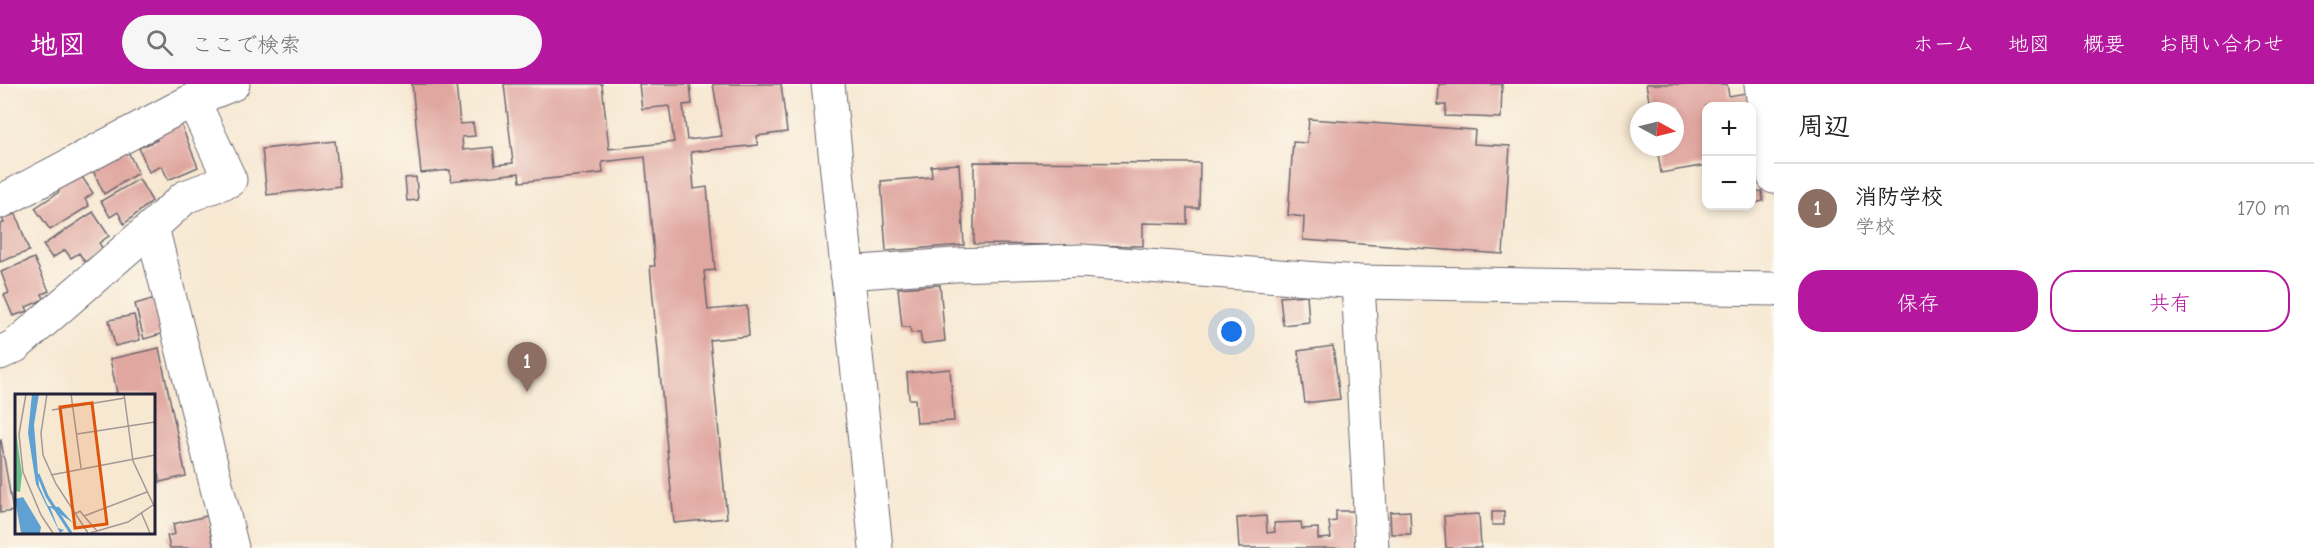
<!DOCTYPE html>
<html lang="ja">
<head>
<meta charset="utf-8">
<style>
	:root { --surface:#fff; --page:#f6f6f6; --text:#202124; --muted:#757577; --line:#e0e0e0; --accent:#b5179e }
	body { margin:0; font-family:"Comic Neue","Klee One",sans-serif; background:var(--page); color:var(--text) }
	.controls { position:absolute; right:18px; top:18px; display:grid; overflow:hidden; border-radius:12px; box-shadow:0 3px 9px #0003 }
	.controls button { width:54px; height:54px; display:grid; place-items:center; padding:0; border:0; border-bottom:2px solid var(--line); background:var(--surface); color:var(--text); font:30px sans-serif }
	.compass { position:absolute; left:1630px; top:18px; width:54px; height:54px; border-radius:50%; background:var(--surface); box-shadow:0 3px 9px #0003; rotate:97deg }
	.you { position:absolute; left:1232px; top:248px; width:21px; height:21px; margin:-15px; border:4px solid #fff; border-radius:50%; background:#1a73e8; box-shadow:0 0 0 9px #1a73e833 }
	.badge { display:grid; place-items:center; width:39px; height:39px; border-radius:50%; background:var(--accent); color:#fff; font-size:20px; font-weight:700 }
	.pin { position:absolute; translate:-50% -50px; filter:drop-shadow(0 2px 3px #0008) }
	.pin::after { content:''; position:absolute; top:32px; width:21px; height:18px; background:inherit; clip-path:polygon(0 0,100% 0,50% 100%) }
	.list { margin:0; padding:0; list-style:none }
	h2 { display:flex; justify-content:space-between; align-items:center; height:78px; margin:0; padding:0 24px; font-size:26px }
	h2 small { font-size:20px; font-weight:400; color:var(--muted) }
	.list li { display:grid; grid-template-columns:39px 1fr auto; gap:18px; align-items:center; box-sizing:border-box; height:90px; padding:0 24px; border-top:2px solid var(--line) }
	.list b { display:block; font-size:22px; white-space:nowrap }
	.list p { margin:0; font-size:20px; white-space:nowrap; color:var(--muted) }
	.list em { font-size:20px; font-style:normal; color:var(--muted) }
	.actions { display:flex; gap:12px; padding:18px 24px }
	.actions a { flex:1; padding:14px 0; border:2px solid var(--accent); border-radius:24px; text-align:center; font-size:21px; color:var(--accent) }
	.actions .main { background:var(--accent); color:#fff }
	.icon { flex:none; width:33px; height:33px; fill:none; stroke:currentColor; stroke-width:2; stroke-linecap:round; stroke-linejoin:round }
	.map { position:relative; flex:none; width:1774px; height:464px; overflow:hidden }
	header { display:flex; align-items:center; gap:36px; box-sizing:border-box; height:84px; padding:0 30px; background:var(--accent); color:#fff }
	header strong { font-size:28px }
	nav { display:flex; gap:33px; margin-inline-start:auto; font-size:21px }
	.search { width:420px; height:54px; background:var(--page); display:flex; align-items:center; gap:15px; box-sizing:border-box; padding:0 21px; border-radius:33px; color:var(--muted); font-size:22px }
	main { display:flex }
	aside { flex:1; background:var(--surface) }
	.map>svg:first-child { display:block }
	.building { fill:#e0a7a0 }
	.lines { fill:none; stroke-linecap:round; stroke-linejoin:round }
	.minor-casing { stroke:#6d6770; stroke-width:35 }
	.tertiary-casing { stroke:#6d6770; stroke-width:35 }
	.minor { stroke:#fff; stroke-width:33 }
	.tertiary { stroke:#fff; stroke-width:33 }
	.inset-river { fill:none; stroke:#60a1d3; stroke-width:3 }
	.inset-road { fill:none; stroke:#a29996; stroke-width:1.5 }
	.view { fill:#de560e; fill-opacity:0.15; stroke:#de560e; stroke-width:3 }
	.inset-edge { fill:none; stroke:#22223b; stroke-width:3 }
</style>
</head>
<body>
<header>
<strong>地図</strong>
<div class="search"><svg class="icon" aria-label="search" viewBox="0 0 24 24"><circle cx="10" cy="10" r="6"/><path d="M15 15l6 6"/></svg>ここで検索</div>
<nav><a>ホーム</a><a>地図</a><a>概要</a><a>お問い合わせ</a></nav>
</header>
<main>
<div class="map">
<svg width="1774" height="464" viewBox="0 0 1774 464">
	<rect width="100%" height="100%" fill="#fbf7ec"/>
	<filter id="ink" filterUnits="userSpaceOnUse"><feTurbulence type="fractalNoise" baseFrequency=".0167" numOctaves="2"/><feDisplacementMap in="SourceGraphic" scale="12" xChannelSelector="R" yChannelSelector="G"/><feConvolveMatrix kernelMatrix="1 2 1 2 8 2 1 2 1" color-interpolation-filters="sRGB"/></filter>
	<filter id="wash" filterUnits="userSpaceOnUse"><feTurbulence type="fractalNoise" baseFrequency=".008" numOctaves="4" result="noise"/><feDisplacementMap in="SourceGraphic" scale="24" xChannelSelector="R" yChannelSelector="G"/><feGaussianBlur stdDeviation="1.35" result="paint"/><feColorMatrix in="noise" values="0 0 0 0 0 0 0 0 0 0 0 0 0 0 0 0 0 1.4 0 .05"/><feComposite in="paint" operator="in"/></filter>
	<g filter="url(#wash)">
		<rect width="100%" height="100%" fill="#f7e8d2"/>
		<g id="blocks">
			<g class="building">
				<path d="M412,0H456L460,40L473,39L475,52L462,53L463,66L493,63L495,81L513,79L504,0H602L609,65L674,58L669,22L642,25L639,0H690L692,20L683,21L687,56L722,52L713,0H781L787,48L757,52L758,61L691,68L694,105L707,103L715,186L704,187L708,226L747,222L749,252L710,256L727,434L674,439L650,182H655L645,73L602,78L603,89L520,98L519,89L451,97L450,86L421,89Z"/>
				<path d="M1439,0H1502L1501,34L1445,32L1446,21H1438Z"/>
				<path d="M1646,0H1727L1729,12L1751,8L1762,72L1752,74V22H1706V81L1661,89L1657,63H1675V27H1651Z"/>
				<path d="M1309,35L1475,46L1474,60L1510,62L1503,170L1303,156L1304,133L1288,131L1293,58L1307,59Z"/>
				<path d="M180,38L198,83L168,96L162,82L149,88L139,64L157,56L154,49Z"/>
				<path d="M335,57L340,102L267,111L262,65Z"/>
				<path d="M127,65L138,89L104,110L91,82Z"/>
				<path d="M974,78L1200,79L1199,124H1187V140L1143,139V162L974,160Z"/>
				<path d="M959,80L964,161L886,167L881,97L932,93L931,82Z"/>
				<path d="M78,87L93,109L85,115L89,122L50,146L35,124L59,108L57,102Z"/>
				<path d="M416,93L418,116L407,117L405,94Z"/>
				<path d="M139,95L152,117L124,140L118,128L110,133L101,117Z"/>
				<path d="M1762,107L1763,117L1755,119L1753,108Z"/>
				<path d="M93,128L109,152L99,159L103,165L85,178L79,169L71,174L65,166L52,174L43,161Z"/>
				<path d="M16,130L29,167L0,178V140L4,139L2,134Z"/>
				<path d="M34,174L49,207L42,210L44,215L26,223L28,227L13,232L4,211L9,209L1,188Z"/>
				<path d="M940,201L945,257L922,260L920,248L911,249L910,243H902L898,204Z"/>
				<path d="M1307,211L1309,238L1283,241L1280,213Z"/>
				<path d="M159,213L168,248L144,255L135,220Z"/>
				<path d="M134,231L140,256L115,262L109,236Z"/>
				<path d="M1333,262L1340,315L1305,319L1298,267Z"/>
				<path d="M159,264L186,392L160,398L158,390L153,391V311H112L117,309L110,275Z"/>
				<path d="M950,285L954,337L917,339L915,315H909L907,289Z"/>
				<path d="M1,356L13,427L0,429V357Z"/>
				<path d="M1336,427H1356L1355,464H1239L1237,434L1266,432L1267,449L1275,448L1274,439L1301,438L1302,445L1318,444V455L1331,454L1329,438L1336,437Z"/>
				<path d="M1410,427L1411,450H1391L1390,428Z"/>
				<rect x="1492" y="428" width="12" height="13"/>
				<path d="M1479,430L1481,464H1446L1444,432Z"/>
				<path d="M207,432L214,464H170L167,452L175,450L173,440Z"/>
			</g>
		</g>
	</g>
	<g filter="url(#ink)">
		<use href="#blocks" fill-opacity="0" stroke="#6d6770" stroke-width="1.5"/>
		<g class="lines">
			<g class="minor-casing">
				<g id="minor">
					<path d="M828,0L876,464"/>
					<path d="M1761,0L1774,93"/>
					<path d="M0,118L193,16L230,96L185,113L152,143L232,464"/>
					<path d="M847,189L954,181L1082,177L1358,198L1774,205"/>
					<path d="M1358,198L1372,464"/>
					<path d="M0,269L15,262L152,143"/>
				</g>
			</g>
			<g class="tertiary-casing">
				<path id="tertiary" d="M193,16L233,0"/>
			</g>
			<use href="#minor" class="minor"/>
			<use href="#tertiary" class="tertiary"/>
		</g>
	</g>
	<g transform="translate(15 310)">
		<rect width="140" height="140" fill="#f7e8d2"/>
		<path d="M0,30L7,80L5,98L0,97Z" fill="#6ebe89"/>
		<path d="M17,0H24L19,31L24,92L33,112L44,113L58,129L35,113L43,134L49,136L45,139L21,90L13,39ZM8,103L26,133L25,139H6L0,105Z" fill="#60a1d3"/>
		<path class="inset-river" d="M23,80L32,102L56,139"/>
		<path class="inset-road" d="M11,0L4,40L8,78L26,121L38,139M32,0L26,39L28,61L41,90L73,139M56,0L66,74M109,0L118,67L140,114M37,16L110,4M62,40L140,28M36,81L140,61M126,118L135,139M60,120L65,117L69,122L132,98M69,122L82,137M75,139L113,128L138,111"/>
		<path class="view" d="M77,9L92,130L60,134L45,13Z"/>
		<rect width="140" height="140" class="inset-edge"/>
	</g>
</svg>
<div class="controls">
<button>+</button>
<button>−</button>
</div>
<svg class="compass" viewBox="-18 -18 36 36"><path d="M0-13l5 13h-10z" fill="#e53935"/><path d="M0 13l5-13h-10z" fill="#757577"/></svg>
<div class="you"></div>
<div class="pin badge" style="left:527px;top:308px;background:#8d6e63">1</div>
</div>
<aside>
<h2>周辺<small></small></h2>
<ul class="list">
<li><span class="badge" style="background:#8d6e63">1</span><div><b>消防学校</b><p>学校</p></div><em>170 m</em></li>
</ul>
<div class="actions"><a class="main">保存</a><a>共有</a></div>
</aside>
</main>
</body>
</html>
